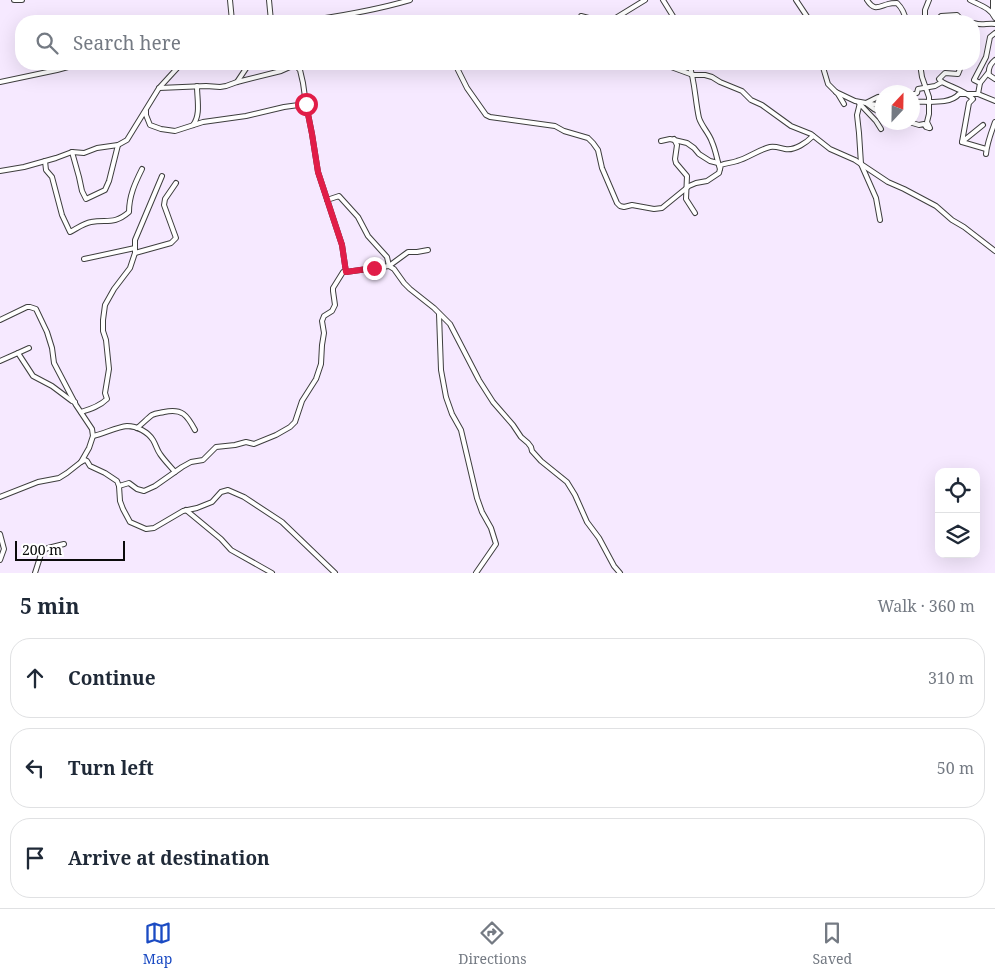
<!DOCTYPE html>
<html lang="en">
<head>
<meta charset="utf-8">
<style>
	:root { --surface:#fff; --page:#f2f2f3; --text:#1f2937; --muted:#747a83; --line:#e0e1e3; --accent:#1b4bc3 }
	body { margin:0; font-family:"Noto Serif",serif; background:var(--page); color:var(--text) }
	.controls { position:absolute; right:15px; bottom:15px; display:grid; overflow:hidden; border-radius:10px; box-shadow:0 5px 20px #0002 }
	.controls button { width:45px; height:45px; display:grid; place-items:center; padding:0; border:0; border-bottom:1px solid var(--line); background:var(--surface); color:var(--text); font:25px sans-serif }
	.compass { position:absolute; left:875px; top:85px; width:45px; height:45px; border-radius:50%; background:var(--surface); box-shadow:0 5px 20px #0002; rotate:22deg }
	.scale { position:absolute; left:15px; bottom:12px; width:110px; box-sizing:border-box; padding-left:5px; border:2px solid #0b0b0b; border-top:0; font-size:14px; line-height:18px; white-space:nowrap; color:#0b0b0b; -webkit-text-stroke:4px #fff; paint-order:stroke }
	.stop { position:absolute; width:15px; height:15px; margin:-11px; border:4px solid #e11d48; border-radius:50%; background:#fff }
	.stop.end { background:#e11d48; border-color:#fff; box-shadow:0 1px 5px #0008 }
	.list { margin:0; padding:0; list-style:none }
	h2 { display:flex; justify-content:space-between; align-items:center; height:65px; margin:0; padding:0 20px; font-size:21px }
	h2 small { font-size:16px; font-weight:400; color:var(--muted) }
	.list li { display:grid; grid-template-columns:32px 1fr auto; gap:15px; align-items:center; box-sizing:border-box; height:80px; margin:0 10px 10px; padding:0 10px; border:1px solid var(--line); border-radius:20px }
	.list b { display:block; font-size:19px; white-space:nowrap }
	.list em { font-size:16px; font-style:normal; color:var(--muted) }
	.icon { flex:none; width:28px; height:28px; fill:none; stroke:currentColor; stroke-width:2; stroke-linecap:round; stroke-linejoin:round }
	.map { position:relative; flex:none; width:995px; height:573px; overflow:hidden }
	.search { position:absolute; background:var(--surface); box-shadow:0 5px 20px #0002; left:15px; right:15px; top:15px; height:55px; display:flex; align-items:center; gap:12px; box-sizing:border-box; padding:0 18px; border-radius:20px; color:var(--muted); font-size:19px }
	.sheet { height:335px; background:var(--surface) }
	nav { display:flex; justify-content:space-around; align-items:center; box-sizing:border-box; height:70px; border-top:1px solid var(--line); background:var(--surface); font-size:14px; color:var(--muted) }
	nav a { display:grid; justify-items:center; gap:2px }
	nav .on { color:var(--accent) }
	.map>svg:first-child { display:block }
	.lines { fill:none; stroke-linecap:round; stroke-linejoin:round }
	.minor-casing { stroke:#3e3e3e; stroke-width:6 }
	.minor { stroke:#fff; stroke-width:4 }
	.route { stroke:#e11d48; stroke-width:6 }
</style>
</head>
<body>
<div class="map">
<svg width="995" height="573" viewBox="0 0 995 573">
	<rect width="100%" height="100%" fill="#f6e9ff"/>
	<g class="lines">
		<g class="minor-casing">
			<g id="minor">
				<path d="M14,0H22"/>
				<path d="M230,0L232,21"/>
				<path d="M269,0L271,21"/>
				<path d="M663,0L676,21"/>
				<path d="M796,0L810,21"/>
				<path d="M867,0C874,11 878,7 888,4C891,3 894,3 897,3C902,8 905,14 906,21"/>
				<path d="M970,0C979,5 991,8 995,18"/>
				<path d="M993,0V14"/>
				<path d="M581,16L600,21L614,19L645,0"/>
				<path d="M305,21C341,16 376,10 410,0"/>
				<path d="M925,21V10L929,0"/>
				<path d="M943,21L941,16L957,15L962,20L968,21"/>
				<path d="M974,23C981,26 987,23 995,24"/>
				<path d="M995,33L990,37L986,57L974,80L980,83L978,94L995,101"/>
				<path d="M995,60C990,64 988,69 989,75L995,79"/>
				<path d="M455,64L467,88L486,115L490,117L555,126L564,131L588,138L593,143L598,150L602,168L617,203L620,206L624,207L632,205L654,209L662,208L689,186L696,183L707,181L719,173L721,165C726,163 731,163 737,161C748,158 758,150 770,147C775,146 780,148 785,149C795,151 807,142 813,136"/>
				<path d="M663,64L693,75H705L712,77L720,82L742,91L751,100L762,105L791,126L811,134L830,149L855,160L888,182L904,189L936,206L952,220L964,227L995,251"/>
				<path d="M689,64C695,81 695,100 699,118C702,127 709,133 712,142C716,151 717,160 720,169"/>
				<path d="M822,64L828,84L838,94L844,104"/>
				<path d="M920,64L922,77L929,97V114L927,122L930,128"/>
				<path d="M0,82L57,70L79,64"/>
				<path d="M237,82L249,64"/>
				<path d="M942,82L939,79L945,73L958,74L962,64"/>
				<path d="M980,83L988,73"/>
				<path d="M159,88L206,86L220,87L226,86L237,82L281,71L290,67L305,64"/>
				<path d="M836,92L855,101L882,106"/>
				<path d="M912,95L917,93L918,89L935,86L942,82C953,88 964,90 973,99L969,103L962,142L983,125"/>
				<path d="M878,97L866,103L874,109L882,113"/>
				<path d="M912,102C927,101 950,105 959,94H978"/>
				<path d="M859,103L876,121L881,129"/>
				<path d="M860,103L857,115L859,133L861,164L876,198L880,220"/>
				<path d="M146,111V115L150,125L161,129L175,131L203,122L246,116L284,107L306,104"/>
				<path d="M909,122L919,125L924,124L926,127L929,128"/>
				<path d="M902,124V122"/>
				<path d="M193,125C201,115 197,99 197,86"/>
				<path d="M674,139L677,145L675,159L676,163L687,176L686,199L695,213"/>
				<path d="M661,141L670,139L687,143L694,148L699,154L710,161L718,163"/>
				<path d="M962,142L986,149"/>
				<path d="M72,152L79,177L82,191L86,199L105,190L109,181L118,145"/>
				<path d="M986,154C987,143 991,133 995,122"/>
				<path d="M45,161L46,170L52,177L62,215L70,232C76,229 84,223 91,222C107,219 114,225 129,212C129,196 135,183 142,169"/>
				<path d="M0,171L24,167L56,158L72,152L84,153L97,148L118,145L127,140L159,88L181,64"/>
				<path d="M327,200L339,196L358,217L368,236L387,257L389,266L394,269L404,283L410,289L434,308L450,324L479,380L493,402L513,425L521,437L528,443L531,447L532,451L541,461L567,482L575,495L587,522L599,538L614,566L620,573"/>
				<path d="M135,253L171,243L176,238L164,205L165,199L176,183"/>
				<path d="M84,259L135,248"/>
				<path d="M346,272L389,266L408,252H417L428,250"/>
				<path d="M439,314L441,370L446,397L452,414L461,430L477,498L482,512L491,528L496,544L476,573"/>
				<path d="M0,320L27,307H30L36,309L47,332L52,348L54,363L76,405L92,429L93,436L89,448L81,462L67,473L59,478L38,482L0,497"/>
				<path d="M18,353L29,348"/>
				<path d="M0,361L18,353L33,376L52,386L72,401L75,402"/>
				<path d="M81,412C91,409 100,406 107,399L105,393L109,369L106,340L103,331V320L105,305L114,289L130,268L135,253V240L162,176"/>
				<path d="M137,428C141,425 149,417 152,415C156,413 160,413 164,412C182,408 187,415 195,430"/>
				<path d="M93,436C104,434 116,427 127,426C137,426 148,432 153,440C156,445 157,450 160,454C164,460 170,466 175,472"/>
				<path d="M81,462L85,460L87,461L90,466L105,473L117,481L119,486L120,501L123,509L130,522L146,529L154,528L183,511L197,508L212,502L221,492L228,490L244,497L282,522L335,573"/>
				<path d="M119,486L129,483L137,489L144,491L155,486L182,467L191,462L203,460L216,447L235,445L246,442L254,444L276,435L290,427L295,422L302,401L316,379L321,364L322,345L324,333L322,321L324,316L332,311L335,305L333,291V288L343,272H346L342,245L318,172L312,134L306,104L303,83L300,70L296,66"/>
				<path d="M186,510L221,539L231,550L272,573"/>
				<path d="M0,534L4,549L0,560"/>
				<path d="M35,573L42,551L48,548L64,544"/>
			</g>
		</g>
		<use href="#minor" class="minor"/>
	</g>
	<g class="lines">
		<path class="route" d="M306,104L312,134L318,172L342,245L346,272L374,268"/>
	</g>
</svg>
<div class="controls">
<button><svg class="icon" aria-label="locate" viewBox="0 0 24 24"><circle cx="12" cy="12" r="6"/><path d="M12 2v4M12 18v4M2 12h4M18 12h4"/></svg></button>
<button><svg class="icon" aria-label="layers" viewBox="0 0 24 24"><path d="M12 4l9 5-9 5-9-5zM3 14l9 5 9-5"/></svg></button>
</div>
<svg class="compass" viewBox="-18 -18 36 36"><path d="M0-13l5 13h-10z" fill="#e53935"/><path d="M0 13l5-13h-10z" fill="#747a83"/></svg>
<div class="scale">200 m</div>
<div class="stop" style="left:306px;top:104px"></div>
<div class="stop end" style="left:374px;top:268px"></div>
<div class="search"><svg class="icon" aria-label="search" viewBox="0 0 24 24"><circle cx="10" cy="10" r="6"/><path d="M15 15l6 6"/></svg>Search here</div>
</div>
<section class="sheet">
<h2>5 min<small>Walk · 360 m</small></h2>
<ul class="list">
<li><svg class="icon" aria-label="ahead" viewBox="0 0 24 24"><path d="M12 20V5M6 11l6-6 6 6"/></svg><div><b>Continue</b></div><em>310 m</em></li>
<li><svg class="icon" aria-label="left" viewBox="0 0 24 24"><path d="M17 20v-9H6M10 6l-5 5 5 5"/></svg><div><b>Turn left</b></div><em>50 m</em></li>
<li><svg class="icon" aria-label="arrive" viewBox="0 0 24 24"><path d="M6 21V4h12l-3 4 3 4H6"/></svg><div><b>Arrive at destination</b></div></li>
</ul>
</section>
<nav>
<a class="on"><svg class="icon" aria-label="map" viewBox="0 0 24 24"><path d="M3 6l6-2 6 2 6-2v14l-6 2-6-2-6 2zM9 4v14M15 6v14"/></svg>Map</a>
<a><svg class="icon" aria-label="directions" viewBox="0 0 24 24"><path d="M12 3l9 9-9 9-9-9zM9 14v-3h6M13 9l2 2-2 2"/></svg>Directions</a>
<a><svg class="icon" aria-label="saved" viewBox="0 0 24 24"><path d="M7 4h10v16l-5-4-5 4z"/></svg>Saved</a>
</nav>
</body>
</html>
